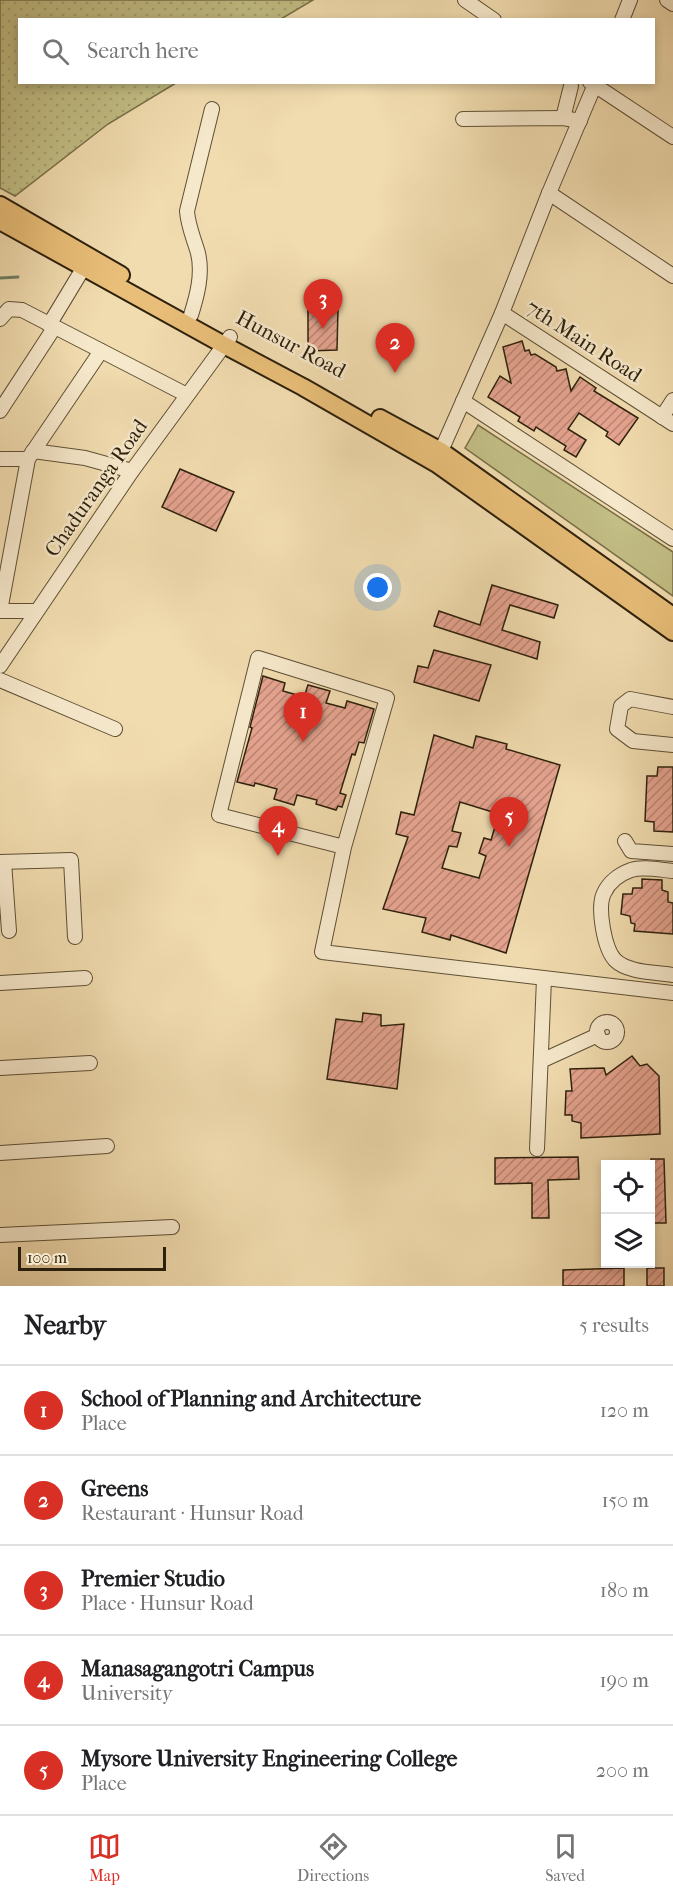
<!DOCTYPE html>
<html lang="en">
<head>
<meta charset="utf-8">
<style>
	:root { --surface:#fff; --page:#f2f2f2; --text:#202124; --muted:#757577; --line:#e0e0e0; --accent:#d93025 }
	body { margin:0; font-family:"IM FELL French Canon",serif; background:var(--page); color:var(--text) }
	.controls { position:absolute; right:18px; bottom:18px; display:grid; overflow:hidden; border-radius:0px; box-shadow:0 3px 9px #0003 }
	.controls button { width:54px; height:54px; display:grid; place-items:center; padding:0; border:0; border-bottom:2px solid var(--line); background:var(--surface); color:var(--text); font:30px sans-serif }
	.scale { position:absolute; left:18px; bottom:15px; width:148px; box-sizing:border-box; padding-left:6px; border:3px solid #2d200c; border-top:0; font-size:16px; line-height:21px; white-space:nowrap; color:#2d200c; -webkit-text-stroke:4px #f6e8cb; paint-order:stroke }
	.you { position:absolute; left:378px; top:588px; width:21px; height:21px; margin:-15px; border:4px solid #fff; border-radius:50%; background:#1a73e8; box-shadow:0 0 0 9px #1a73e833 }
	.badge { display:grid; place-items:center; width:39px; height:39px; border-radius:50%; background:var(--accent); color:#fff; font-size:20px; font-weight:700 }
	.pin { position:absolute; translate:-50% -50px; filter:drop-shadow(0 2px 3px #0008) }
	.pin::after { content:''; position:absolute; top:32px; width:21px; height:18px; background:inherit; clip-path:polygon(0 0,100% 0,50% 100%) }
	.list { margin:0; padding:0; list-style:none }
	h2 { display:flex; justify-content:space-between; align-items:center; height:78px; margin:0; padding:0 24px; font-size:26px }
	h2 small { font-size:20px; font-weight:400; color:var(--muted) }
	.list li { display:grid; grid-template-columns:39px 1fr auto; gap:18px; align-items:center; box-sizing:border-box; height:90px; padding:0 24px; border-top:2px solid var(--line) }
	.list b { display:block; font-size:22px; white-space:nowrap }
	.list p { margin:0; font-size:20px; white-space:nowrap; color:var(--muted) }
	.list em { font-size:20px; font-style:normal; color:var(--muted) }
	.icon { flex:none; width:33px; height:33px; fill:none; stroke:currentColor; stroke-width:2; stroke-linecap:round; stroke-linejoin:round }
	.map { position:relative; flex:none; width:673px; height:1286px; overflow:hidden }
	.search { position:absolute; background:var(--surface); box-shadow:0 3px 9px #0003; left:18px; right:18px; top:18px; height:66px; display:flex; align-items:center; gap:15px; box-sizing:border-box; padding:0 21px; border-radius:0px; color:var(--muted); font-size:22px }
	.sheet { height:528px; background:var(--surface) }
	nav { display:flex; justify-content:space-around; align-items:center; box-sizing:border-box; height:84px; border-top:2px solid var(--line); background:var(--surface); font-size:16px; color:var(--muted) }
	nav a { display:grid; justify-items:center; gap:3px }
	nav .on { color:var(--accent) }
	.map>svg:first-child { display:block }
	.grass { fill:url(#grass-dots); stroke:#786f48; stroke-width:1.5 }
	.park { fill:#c2be85; stroke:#786f48; stroke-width:1.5 }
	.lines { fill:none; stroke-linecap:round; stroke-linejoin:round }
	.stream { stroke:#707e68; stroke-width:3 }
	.building { fill:url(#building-hatch); stroke:#2d200c; stroke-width:1.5; fill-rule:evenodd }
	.minor-casing { stroke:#5e4f35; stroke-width:16 }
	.major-casing { stroke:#2d200c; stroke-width:20 }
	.minor { stroke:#f6e8cb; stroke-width:14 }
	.major { stroke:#e8be78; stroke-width:16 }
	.labels { text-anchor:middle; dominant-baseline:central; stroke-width:5; stroke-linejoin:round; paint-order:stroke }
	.street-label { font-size:21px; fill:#2d200c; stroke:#f6e8cb }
</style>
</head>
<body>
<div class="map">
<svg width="673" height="1286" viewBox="0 0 673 1286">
	<defs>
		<pattern id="grass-dots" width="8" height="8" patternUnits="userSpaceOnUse" patternTransform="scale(1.5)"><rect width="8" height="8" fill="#c2be85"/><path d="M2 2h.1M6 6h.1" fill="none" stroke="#a7a372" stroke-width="1.8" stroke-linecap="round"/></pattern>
		<pattern id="building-hatch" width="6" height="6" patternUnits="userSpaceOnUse" patternTransform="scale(1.5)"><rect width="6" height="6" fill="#e6a490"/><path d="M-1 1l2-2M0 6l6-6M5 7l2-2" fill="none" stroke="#bb8574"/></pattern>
	</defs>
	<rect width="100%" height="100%" fill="#f1dcaf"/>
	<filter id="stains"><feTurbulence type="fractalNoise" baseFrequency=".00333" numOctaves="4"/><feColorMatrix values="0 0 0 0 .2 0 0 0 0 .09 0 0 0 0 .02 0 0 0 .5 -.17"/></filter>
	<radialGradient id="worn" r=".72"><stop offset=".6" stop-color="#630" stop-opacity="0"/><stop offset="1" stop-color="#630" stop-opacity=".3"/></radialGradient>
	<path class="grass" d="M0,0H313L281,19L20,20V82L176,83L108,124L15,196L0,188Z"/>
	<path class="park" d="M478,425L673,552V596L465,448Z"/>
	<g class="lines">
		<path class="stream" d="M0,278L18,277"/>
	</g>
	<g class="building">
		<path d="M308,307L338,308L337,350L308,351Z"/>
		<path d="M522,341L525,351L529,350L531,355L535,354L556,367L557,371L566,369L571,391L580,377L596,388L594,391L638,418L619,445L606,436L608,432L579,413L568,429L586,440L576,457L564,450L566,446L536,427L534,431L518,421L520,417L488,397L500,376L511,383L503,347Z"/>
		<path d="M180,469L234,492L216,531L162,507Z"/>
		<path d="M492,585L558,605L554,618L510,605L502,630L540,642L537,659L434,626L439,611L480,625Z"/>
		<path d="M434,650L491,665L479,701L414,682L418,666L428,668Z"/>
		<path d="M263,676L285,683L283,691L304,697L308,685L330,691L326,703L345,708L347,701L374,709L364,743L359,742L355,755L352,754L340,793L346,795L342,807L338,806L336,810L316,804L317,800L297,795L294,805L274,799L277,789L255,783L254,786L237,782L252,728L250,727Z"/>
		<path d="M434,735L473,748L476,736L507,744L506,749L560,765L506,953L451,935L450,940L422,932L426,918L383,909L408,837L396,834L401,812L414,815ZM460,802L499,814L491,840L484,838L479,853L486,856L479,878L442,868L449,846L457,847L461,833L452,831Z"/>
		<path d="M658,767H673V832L654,831V822L645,821L647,776H657Z"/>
		<path d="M642,879L662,880V890L668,892V902L673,903V934L634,931L635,924L631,923L630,916L621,914L623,894H632L633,888H642Z"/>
		<path d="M363,1013L381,1015V1026L404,1024L397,1089L327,1079L336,1019L362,1022Z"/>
		<path d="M632,1056L640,1066L647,1064L659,1076L660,1134L581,1138V1123L572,1121V1115H565L566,1091H572L570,1069L604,1068L606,1075Z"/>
		<path d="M578,1157L579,1179L548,1180L549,1218H532V1183L495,1184V1158Z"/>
		<path d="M651,1159H664L666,1223H651Z"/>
		<path d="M624,1268V1286H563V1270Z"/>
		<rect x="647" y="1268" width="17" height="18"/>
	</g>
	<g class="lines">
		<g class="minor-casing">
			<g id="minor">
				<path d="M465,0L494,20"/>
				<path d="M667,0L673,4"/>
				<path d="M622,20L630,0"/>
				<path d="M590,82L673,137"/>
				<path d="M563,118L571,86"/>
				<path d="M463,119L563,118L580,121"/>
				<path d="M549,193L673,276"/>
				<path d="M502,313L673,424"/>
				<path d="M191,315C197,296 203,274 198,253C194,239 188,226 187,211L212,109"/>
				<path d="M0,319L9,309L22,310L187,395"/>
				<path d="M49,325L84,267"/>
				<path d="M463,401L673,539"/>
				<path d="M0,411L54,328"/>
				<path d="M662,417L673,400"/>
				<path d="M33,451L85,458L132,471"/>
				<path d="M441,451L502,313L549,193L596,82"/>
				<path d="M0,459H28"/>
				<path d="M0,611L28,459L101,351"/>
				<path d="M0,611H36"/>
				<path d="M0,666L132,471L230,337"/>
				<path d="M0,680L115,729"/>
				<path d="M673,707L630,699L621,706L617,729L633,741L673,745"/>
				<path d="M625,841L631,851L673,854"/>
				<path d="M344,847L219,815L258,658L387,698L344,847L322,952L673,993"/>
				<path d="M0,862L71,860L75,937"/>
				<path d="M4,862L9,931"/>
				<path d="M673,871C661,870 643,866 631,870C620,874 609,882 604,893C597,907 604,948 615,960C628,973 656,972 673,975"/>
				<path d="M0,983L85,978"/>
				<circle cx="607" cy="1032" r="10"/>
				<path d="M541,1061L598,1035"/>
				<path d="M0,1068L90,1063"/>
				<path d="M537,1149L544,979"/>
				<path d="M0,1153L107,1146"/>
				<path d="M0,1235L172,1227"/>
			</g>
		</g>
		<g class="major-casing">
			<g id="major">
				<path d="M0,205L121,275"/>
				<path d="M0,221L224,345L303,387L437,464L673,632"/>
				<path d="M380,418L441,451L673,616"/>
			</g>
		</g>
		<use href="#minor" class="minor"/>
		<use href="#major" class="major"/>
	</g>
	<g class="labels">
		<g class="street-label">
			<text transform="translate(584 341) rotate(33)">7th Main Road</text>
			<text transform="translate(291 344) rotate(28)">Hunsur Road</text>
			<text transform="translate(96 488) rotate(-55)">Chaduranga Road</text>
		</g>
	</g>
	<rect width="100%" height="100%" filter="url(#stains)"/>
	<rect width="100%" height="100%" fill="url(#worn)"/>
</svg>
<div class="controls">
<button><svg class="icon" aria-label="locate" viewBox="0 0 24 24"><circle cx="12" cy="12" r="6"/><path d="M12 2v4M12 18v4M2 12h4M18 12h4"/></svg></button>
<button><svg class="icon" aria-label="layers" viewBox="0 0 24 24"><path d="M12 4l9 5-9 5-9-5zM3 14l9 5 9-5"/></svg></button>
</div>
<div class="scale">100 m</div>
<div class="you"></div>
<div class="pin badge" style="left:303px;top:742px">1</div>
<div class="pin badge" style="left:395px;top:373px">2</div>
<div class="pin badge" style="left:323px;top:329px">3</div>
<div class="pin badge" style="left:278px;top:856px">4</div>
<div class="pin badge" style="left:509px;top:847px">5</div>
<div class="search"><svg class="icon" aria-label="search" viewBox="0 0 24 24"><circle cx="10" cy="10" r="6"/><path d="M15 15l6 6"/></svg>Search here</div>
</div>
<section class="sheet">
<h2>Nearby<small>5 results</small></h2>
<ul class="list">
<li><span class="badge">1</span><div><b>School of Planning and Architecture</b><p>Place</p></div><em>120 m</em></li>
<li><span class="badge">2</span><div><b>Greens</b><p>Restaurant · Hunsur Road</p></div><em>150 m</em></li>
<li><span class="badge">3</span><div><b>Premier Studio</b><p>Place · Hunsur Road</p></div><em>180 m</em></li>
<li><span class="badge">4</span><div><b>Manasagangotri Campus</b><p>University</p></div><em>190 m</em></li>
<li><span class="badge">5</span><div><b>Mysore University Engineering College</b><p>Place</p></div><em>200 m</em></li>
</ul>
</section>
<nav>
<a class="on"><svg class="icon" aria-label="map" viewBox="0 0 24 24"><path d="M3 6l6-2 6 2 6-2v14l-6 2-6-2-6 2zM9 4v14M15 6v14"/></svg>Map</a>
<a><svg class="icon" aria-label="directions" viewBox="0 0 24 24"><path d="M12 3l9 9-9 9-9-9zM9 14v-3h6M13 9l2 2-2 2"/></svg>Directions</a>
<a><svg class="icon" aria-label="saved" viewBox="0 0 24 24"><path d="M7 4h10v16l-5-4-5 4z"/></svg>Saved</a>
</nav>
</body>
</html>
